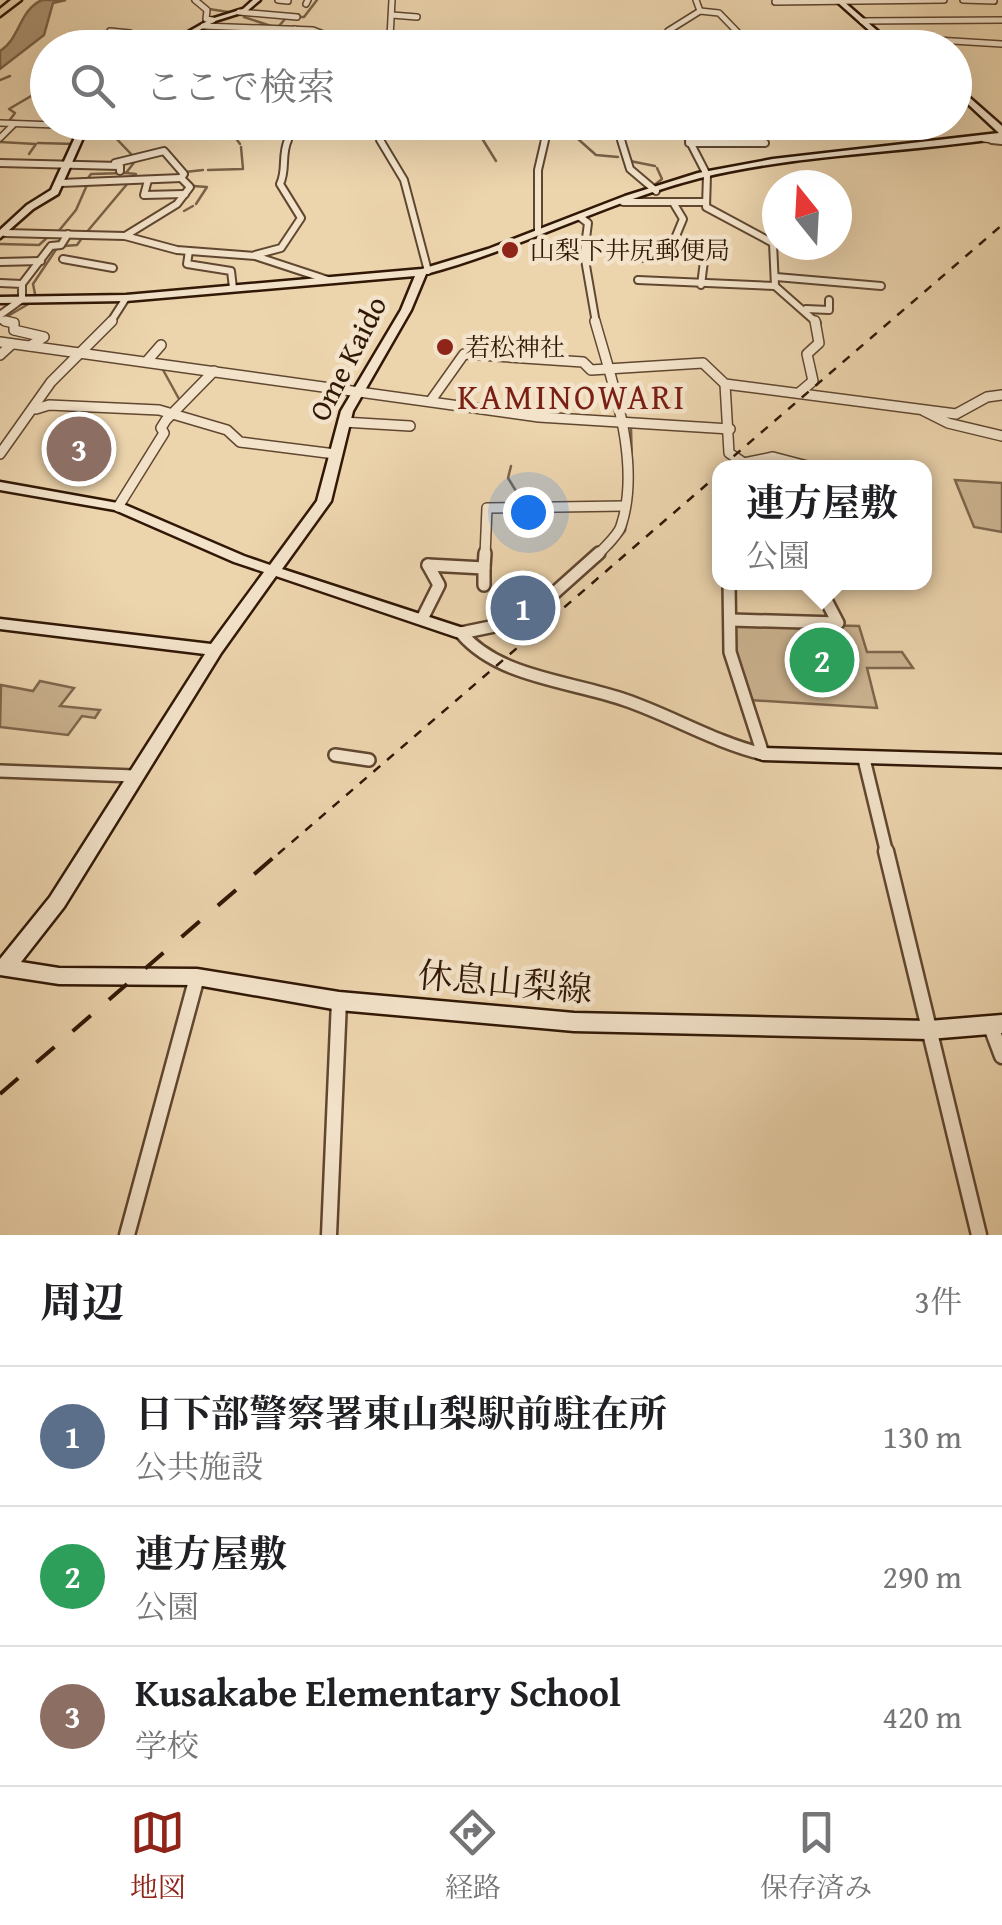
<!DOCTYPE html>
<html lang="ja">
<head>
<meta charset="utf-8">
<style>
	:root { --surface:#fff; --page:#f2f2f2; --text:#202124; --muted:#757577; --line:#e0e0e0; --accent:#8f2418 }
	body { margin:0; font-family:"Gentium Book Plus","Noto Serif JP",serif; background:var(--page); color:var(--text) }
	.compass { position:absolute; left:762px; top:170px; width:90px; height:90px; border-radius:50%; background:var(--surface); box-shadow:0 10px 40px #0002; rotate:342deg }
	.you { position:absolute; left:528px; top:512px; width:35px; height:35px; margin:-25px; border:8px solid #fff; border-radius:50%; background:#1a73e8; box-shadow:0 0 0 15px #1a73e833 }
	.badge { display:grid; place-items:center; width:65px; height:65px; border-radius:50%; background:var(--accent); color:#fff; font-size:32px; font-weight:700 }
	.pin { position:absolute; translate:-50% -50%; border:5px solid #fff; box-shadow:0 2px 10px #0006 }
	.popup { position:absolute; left:712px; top:460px; width:220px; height:130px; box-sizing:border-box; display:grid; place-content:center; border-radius:20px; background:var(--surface); filter:drop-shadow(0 2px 8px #0005); font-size:32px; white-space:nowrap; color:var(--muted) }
	.popup b { font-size:38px; color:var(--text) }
	.popup::after { content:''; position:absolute; left:50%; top:100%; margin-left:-20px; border:20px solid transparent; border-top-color:var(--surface) }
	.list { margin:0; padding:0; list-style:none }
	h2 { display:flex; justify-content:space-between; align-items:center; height:130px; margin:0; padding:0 40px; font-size:42px }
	h2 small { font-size:32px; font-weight:400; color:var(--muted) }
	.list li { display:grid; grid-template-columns:65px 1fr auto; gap:30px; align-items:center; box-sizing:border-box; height:140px; padding:0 40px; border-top:2px solid var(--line) }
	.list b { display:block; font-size:38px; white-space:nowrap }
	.list p { margin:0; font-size:32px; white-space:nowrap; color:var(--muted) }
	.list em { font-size:32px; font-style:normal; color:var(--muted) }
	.icon { flex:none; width:55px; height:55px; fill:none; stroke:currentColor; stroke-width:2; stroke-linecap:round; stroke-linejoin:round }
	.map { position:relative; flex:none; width:1002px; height:1235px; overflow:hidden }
	.search { position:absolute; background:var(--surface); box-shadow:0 10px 40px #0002; left:30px; right:30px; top:30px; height:110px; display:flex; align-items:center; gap:25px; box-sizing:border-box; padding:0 35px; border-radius:55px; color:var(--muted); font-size:38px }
	.sheet { height:550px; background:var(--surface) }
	nav { display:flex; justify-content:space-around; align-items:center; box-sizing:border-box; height:140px; border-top:2px solid var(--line); background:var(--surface); font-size:28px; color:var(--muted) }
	nav a { display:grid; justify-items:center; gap:5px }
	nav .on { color:var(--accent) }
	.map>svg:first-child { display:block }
	.green { fill:#ccb491; stroke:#7e664c; stroke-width:2.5 }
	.water { fill:#ac9474; stroke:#7b6248; stroke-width:2.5 }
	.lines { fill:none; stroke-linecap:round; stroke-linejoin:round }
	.stream { stroke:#7b6248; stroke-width:2.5 }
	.street-far4-casing { stroke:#604730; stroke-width:8 }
	.street-far3-casing { stroke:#604730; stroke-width:10 }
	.street-far2-casing { stroke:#604730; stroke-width:12 }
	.street-far1-casing { stroke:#604730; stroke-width:16 }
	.street-casing { stroke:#604730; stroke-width:19 }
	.secondary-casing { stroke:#311806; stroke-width:5 }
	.highway-casing { stroke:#311806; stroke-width:5 }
	.street-far4 { stroke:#f3e3ca; stroke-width:5 }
	.street-far3 { stroke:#f3e3ca; stroke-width:6 }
	.street-far2 { stroke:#f3e3ca; stroke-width:9 }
	.street-far1 { stroke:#f3e3ca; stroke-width:11 }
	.street { stroke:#f3e3ca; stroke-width:14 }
	.secondary { fill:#f3e3ca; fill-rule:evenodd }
	.highway { fill:#ecd4ad; fill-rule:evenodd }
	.rail-far1 { stroke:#311806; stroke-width:2.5; stroke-dasharray:9 9; stroke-linecap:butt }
	.rail { stroke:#311806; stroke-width:4; stroke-dasharray:24 24; stroke-linecap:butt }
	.poi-dot { fill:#8f2418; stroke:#f3e3ca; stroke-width:4 }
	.labels { text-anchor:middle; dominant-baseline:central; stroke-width:9; stroke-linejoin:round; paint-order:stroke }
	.far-poi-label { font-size:25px; fill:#311806; stroke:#f3e3ca; text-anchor:start }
	.street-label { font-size:30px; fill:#311806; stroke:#f3e3ca }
	.quarter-label { font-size:35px; letter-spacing:2.5px; fill:#7a1f14; stroke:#f3e3ca }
	.near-street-label { font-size:35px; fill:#311806; stroke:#f3e3ca }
</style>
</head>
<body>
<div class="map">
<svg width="1002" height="1235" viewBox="0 0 1002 1235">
	<rect width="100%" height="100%" fill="#ecd4ad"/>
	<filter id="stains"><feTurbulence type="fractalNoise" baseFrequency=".002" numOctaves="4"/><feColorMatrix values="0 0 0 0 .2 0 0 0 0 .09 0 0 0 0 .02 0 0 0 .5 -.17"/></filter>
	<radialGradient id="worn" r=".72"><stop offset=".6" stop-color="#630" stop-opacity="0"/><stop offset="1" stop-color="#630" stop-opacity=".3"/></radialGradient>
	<g class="green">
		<path d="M955,480L1002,483V532L974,527Z"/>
		<path d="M734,623L859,626L867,652H902L913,668H867L877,708L750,700L734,652Z"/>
		<path d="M40,681L74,688L60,706L100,710L95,718L82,716L68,735L0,727L1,685L33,691Z"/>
	</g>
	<path class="water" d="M42,0H66L53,3L44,35L0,69V51C20,39 19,10 42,0Z"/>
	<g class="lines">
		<g class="stream">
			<path d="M209,9L235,13"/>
			<path d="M244,17L271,26"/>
			<path d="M298,17H304L317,0"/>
			<path d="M278,27L286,18"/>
			<path d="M346,40L367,48"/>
			<path d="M321,48L328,35"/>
			<path d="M0,80L10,76"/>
			<path d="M40,91L48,88"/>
			<path d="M9,121L15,113L9,109L38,92"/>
			<path d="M232,122V133L240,144"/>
			<path d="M480,122L486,128L483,140L496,161"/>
			<path d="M577,122L587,137H579"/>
			<path d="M107,129L133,156"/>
			<path d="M578,139L596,155L618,157"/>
			<path d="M0,142L36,144L29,154"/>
			<path d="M0,142L15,127"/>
			<path d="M38,143L75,144"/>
			<path d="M630,161L655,166"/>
			<path d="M208,170L243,169L241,147"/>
			<path d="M185,172L203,170"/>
			<path d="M134,178L136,174L126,173L136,160"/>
			<path d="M86,181L91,174L126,173"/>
			<path d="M193,186L207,187L196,204"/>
			<path d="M653,186L662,179L657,168"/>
			<path d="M184,211L193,206"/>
			<path d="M57,233L76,210L87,185"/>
			<path d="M86,233L128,183"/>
			<path d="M0,244L39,245L49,236"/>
			<path d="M64,246L77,245L82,238"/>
			<path d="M35,294L33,284L57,248"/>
			<path d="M8,316L30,303"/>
			<path d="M162,368L179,399"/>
			<path d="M631,428L632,465"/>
			<path d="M511,466L508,478L524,504"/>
			<path d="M611,548L625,531L628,513"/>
		</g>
		<g class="street-far4-casing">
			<g id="street-far4">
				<path d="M195,0L207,10L206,19L213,20"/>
				<path d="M278,0L288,1"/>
				<path d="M963,0L994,1"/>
				<path d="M775,2L944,0"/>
				<path d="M306,4L308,0"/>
				<path d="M700,11L719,13L749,44L920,39L1002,44"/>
				<path d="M239,12L297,17"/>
				<path d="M392,15L417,17"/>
				<path d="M862,21L1002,20"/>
				<path d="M203,26L313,30L360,48"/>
				<path d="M110,31L130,33L122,48"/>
				<path d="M390,37L392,0"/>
				<path d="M290,48L295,29"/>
				<path d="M376,48L390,37L477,35"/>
				<path d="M676,48L668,31L700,11L696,0"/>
				<path d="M365,122L382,142"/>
				<path d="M527,122L528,128L547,130L544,142"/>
				<path d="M614,122L622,142"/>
				<path d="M680,122L690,142"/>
				<path d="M0,123L84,126"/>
				<path d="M83,128L134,122"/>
				<path d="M0,138L14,124"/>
				<path d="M984,139L1002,141"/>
				<path d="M287,142L296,122"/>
			</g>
		</g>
		<g class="street-far3-casing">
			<g id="street-far3">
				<path d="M380,140L404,180L428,271"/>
				<path d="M621,140L630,169L656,191"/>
				<path d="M689,140L707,175L706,207L773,243L775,286"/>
				<path d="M992,140L1002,141"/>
				<path d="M689,143H765"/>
				<path d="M0,163L120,166V171"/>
				<path d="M115,163L164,151L184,174L181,178"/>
				<path d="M148,180L144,195L185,194"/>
				<path d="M61,183L181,178"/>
				<path d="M623,202H706"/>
				<path d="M580,217L588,223L584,254L596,323"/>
				<path d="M538,232V170L545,140"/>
				<path d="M5,233L125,236L177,250L255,256L328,280"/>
				<path d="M125,236L177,204L190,187L181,178"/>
				<path d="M189,251L187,264L231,271L233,288"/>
				<path d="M255,255L281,248L301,218L280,184C287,170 281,155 288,140"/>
				<path d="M644,258L656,245L671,248L683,219L674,204"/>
				<path d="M63,259L113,268"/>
				<path d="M0,262L41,261"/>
				<path d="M776,277L881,286"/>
				<path d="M638,280L775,286L817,323"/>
				<path d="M0,283L22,284V299L0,315"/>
				<path d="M22,284L51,246L61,245L68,234"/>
				<path d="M701,285L705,253"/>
				<path d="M806,309L829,310V300"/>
				<path d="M0,320L14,323"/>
				<path d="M110,323L126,298"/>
			</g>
		</g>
		<g class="street-far2-casing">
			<g id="street-far2">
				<path d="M5,321L14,323V330L44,337L30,346"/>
				<path d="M595,321C612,382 642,463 621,526C618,536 604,547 597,556"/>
				<path d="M0,342L539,417L730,429"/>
				<path d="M0,355L12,344"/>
				<path d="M147,361L161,345"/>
				<path d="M725,384L729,453L744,463L738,468"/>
				<path d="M800,392L813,381L807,354L819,343L815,321"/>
				<path d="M432,399L464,354L583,362L591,370L703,363L725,384L956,414L987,397L1002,395"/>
				<path d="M36,409L49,405L159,410L227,430L240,442L335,454"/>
				<path d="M924,411L948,423L1002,436"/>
				<path d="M343,422L410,426"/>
				<path d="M0,454L51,382L112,321"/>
				<path d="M744,463L773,457L815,468"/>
				<path d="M118,507L164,433L161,428L166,420L214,371"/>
				<path d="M485,556L487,508L624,506"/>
			</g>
		</g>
		<g class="street-far1-casing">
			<g id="street-far1">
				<path d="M428,565L484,568V585"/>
				<path d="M484,568L485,553"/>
				<path d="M729,582L730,652L763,754"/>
				<path d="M423,617L439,585L428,565"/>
				<path d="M731,620L838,623L826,600"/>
				<path d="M461,633L524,620L599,553"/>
				<path d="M461,633C499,678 571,681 625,700C672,716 714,742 763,754"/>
				<path d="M335,755L369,760"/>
				<path d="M864,759L887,854"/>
				<path d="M0,771L134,776"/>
			</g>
		</g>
		<g class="street-casing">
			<g id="street">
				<path d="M886,851L979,1235"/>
				<path d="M990,1024L1002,1056"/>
				<path d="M127,1235L197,977"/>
				<path d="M329,1235L339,1001"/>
			</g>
		</g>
		<g class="secondary-casing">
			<g id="secondary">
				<path d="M253,0H260L247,11L215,21L169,48H160L211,19L243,9Z"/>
				<path d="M835,0H842L897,48H889Z"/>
				<path d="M954,84L1002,126V138C902,153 798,154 700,178C606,202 520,249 426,274L411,310L353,411L331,501L282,569L466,629L469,633L466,637H456L276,576L221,653L64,907L21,962L59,968L197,969L339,992L574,1013L929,1021L1002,1015V1033L929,1039L574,1031L339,1010L197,985L59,984L0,975V959L50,897L205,654L0,629V619L211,644L264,572L234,562L115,510L0,490V482L123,504L244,556L270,565L317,501L341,411L401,310L415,276L126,301L0,303V297L126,295L422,269L488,249L625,196L698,173L773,159L999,133L954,91Z"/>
				<path d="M82,122H90L58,194L33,209L0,238V230L27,205L51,190Z"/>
				<path d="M763,748L1002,755V767L763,760L757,758L755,754L757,750Z"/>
			</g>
		</g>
		<g class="highway-casing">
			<path id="highway" d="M11,0H21L0,16V9Z"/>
		</g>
		<use href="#street-far4" class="street-far4"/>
		<use href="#street-far3" class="street-far3"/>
		<use href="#street-far2" class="street-far2"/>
		<use href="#street-far1" class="street-far1"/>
		<use href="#street" class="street"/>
		<use href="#secondary" class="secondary"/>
		<use href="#highway" class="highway"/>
		<g class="rail-far1">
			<path d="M720,468L1002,225"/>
			<path d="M278,854L720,473"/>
		</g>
		<path class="rail" d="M0,1094L281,851"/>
	</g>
	<g class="poi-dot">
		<circle cx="510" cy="250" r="10"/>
		<circle cx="445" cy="347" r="10"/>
	</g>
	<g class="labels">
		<g class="far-poi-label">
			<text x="530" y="250">山梨下井尻郵便局</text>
			<text x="465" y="347">若松神社</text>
		</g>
		<g class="street-label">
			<text transform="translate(347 358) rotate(-63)">Ome Kaido</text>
		</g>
		<g class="quarter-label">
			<text x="572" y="396">KAMINOWARI</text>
		</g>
		<g class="near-street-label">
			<text transform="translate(505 982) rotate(5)">休息山梨線</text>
		</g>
	</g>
	<rect width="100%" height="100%" filter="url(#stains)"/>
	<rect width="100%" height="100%" fill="url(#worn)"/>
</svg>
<svg class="compass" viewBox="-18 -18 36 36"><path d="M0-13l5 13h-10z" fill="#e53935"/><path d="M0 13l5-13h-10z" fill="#757577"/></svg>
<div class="you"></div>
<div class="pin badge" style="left:523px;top:608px;background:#5c6f8a">1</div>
<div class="pin badge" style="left:822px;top:660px;background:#2e9e5b">2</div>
<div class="popup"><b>連方屋敷</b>公園</div>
<div class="pin badge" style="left:79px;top:449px;background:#8d6e63">3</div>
<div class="search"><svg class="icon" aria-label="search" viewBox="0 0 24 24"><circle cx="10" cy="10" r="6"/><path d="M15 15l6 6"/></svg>ここで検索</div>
</div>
<section class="sheet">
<h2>周辺<small>3件</small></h2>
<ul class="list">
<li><span class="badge" style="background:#5c6f8a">1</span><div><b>日下部警察署東山梨駅前駐在所</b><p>公共施設</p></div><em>130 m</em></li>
<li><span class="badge" style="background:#2e9e5b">2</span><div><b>連方屋敷</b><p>公園</p></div><em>290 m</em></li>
<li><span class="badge" style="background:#8d6e63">3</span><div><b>Kusakabe Elementary School</b><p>学校</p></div><em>420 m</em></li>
</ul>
</section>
<nav>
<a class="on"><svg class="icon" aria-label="map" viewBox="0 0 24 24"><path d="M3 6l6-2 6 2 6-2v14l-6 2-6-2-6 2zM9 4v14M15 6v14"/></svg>地図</a>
<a><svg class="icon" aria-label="directions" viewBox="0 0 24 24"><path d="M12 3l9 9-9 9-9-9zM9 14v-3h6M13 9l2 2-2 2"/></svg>経路</a>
<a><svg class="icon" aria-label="saved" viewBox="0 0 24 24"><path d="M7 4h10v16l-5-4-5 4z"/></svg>保存済み</a>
</nav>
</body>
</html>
